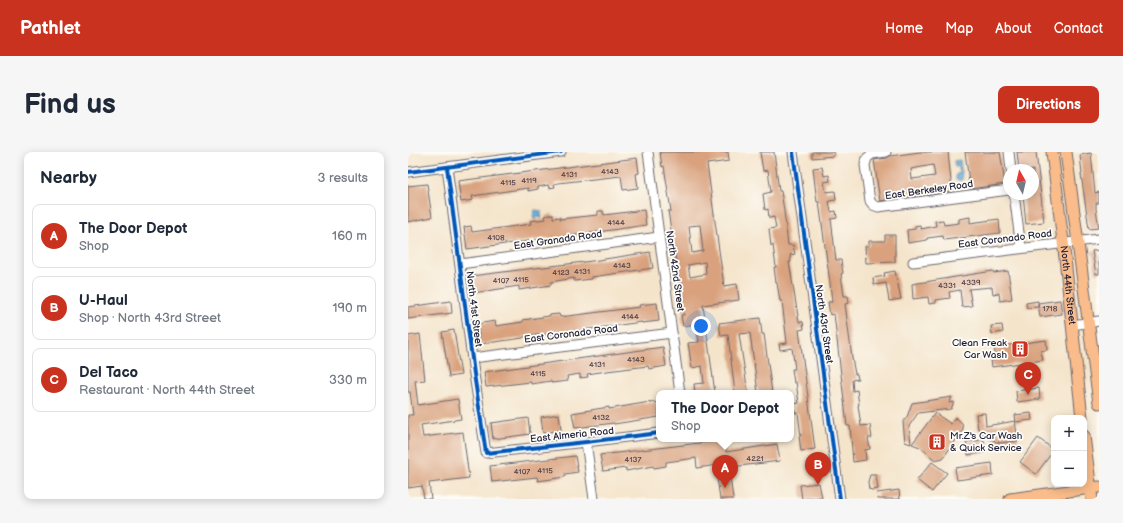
<!DOCTYPE html>
<html lang="en">
<head>
<meta charset="utf-8">
<style>
	:root { --surface:#fff; --page:#f6f6f7; --text:#1f2937; --muted:#747a83; --line:#e0e1e3; --accent:#c8321e }
	body { margin:0; font-family:"Balsamiq Sans",sans-serif; background:var(--page); color:var(--text) }
	.controls { position:absolute; right:12px; bottom:12px; display:grid; overflow:hidden; border-radius:8px; box-shadow:0 2px 10px #0003 }
	.controls button { width:36px; height:36px; display:grid; place-items:center; padding:0; border:0; border-bottom:1px solid var(--line); background:var(--surface); color:var(--text); font:20px sans-serif }
	.compass { position:absolute; left:595px; top:12px; width:36px; height:36px; border-radius:50%; background:var(--surface); box-shadow:0 2px 10px #0003; rotate:352deg }
	.you { position:absolute; left:293px; top:174px; width:14px; height:14px; margin:-10px; border:3px solid #fff; border-radius:50%; background:#1a73e8; box-shadow:0 0 0 6px #1a73e833 }
	.badge { display:grid; place-items:center; width:26px; height:26px; border-radius:50%; background:var(--accent); color:#fff; font-size:13px; font-weight:700 }
	.pin { position:absolute; translate:-50% -33px; filter:drop-shadow(0 1px 2px #0008) }
	.pin::after { content:''; position:absolute; top:21px; width:14px; height:12px; background:inherit; clip-path:polygon(0 0,100% 0,50% 100%) }
	.popup { position:absolute; left:248px; top:238px; width:138px; height:52px; box-sizing:border-box; display:grid; place-content:center; border-radius:8px; background:var(--surface); filter:drop-shadow(0 1px 3px #0005); font-size:13px; white-space:nowrap; color:var(--muted) }
	.popup b { font-size:15px; color:var(--text) }
	.popup::after { content:''; position:absolute; left:50%; top:100%; margin-left:-8px; border:8px solid transparent; border-top-color:var(--surface) }
	.list { margin:0; padding:0; list-style:none }
	h2 { display:flex; justify-content:space-between; align-items:center; height:52px; margin:0; padding:0 16px; font-size:17px }
	h2 small { font-size:13px; font-weight:400; color:var(--muted) }
	.list li { display:grid; grid-template-columns:26px 1fr auto; gap:12px; align-items:center; box-sizing:border-box; height:64px; margin:0 8px 8px; padding:0 8px; border:1px solid var(--line); border-radius:8px }
	.list b { display:block; font-size:15px; white-space:nowrap }
	.list p { margin:0; font-size:13px; white-space:nowrap; color:var(--muted) }
	.list em { font-size:13px; font-style:normal; color:var(--muted) }
	.map { position:relative; flex:none; width:691px; height:347px; overflow:hidden; border-radius:8px }
	header { display:flex; align-items:center; gap:24px; box-sizing:border-box; height:56px; padding:0 20px; background:var(--accent); color:#fff }
	header strong { font-size:19px }
	nav { display:flex; gap:22px; margin-inline-start:auto; font-size:14px }
	.intro { display:flex; align-items:center; justify-content:space-between; box-sizing:border-box; height:96px; padding:0 24px }
	h1 { margin:0; font-size:28px }
	.button { padding:10px 18px; border-radius:8px; background:var(--accent); color:#fff; font-size:14px; font-weight:700 }
	main { display:flex; gap:24px; padding:0 24px }
	aside { flex:1; background:var(--surface); border-radius:8px; box-shadow:0 2px 10px #0003 }
	.map>svg:first-child { display:block }
	.water { fill:#66b4e0; stroke:#446b8e }
	.building { fill:#d9a17d; fill-rule:evenodd }
	.lines { fill:none; stroke-linecap:round; stroke-linejoin:round }
	.minor-casing { stroke:#6c666d; stroke-width:11 }
	.major-casing { stroke:#6c666d; stroke-width:13 }
	.minor { stroke:#fff; stroke-width:9 }
	.major { stroke:#f9bc8a; stroke-width:11 }
	.cycleway-casing { stroke:#fdfcf7; stroke-width:6 }
	.cycleway { stroke:#0057b8; stroke-width:4 }
	.labels { text-anchor:middle; dominant-baseline:central; stroke-width:3.5; stroke-linejoin:round; paint-order:stroke }
	.number-label { font-size:8px; fill:#50424c }
	.street-label { font-size:10px; fill:#22223b; stroke:#fdfcf7 }
	.poi-label { font-size:10px; fill:#22223b; stroke:#fdfcf7; text-anchor:end }
</style>
</head>
<body>
<header>
<strong>Pathlet</strong>
<nav><a>Home</a><a>Map</a><a>About</a><a>Contact</a></nav>
</header>
<div class="intro"><h1>Find us</h1><a class="button">Directions</a></div>
<main>
<aside>
<h2>Nearby<small>3 results</small></h2>
<ul class="list">
<li><span class="badge">A</span><div><b>The Door Depot</b><p>Shop</p></div><em>160 m</em></li>
<li><span class="badge">B</span><div><b>U-Haul</b><p>Shop · North 43rd Street</p></div><em>190 m</em></li>
<li><span class="badge">C</span><div><b>Del Taco</b><p>Restaurant · North 44th Street</p></div><em>330 m</em></li>
</ul>
</aside>
<div class="map">
<svg width="691" height="347" viewBox="0 0 691 347">
	<rect width="100%" height="100%" fill="#fdfcf7"/>
	<filter id="ink" filterUnits="userSpaceOnUse"><feTurbulence type="fractalNoise" baseFrequency=".025" numOctaves="2"/><feDisplacementMap in="SourceGraphic" scale="8" xChannelSelector="R" yChannelSelector="G"/><feConvolveMatrix kernelMatrix="1 2 1 2 8 2 1 2 1" color-interpolation-filters="sRGB"/></filter>
	<filter id="wash" filterUnits="userSpaceOnUse"><feTurbulence type="fractalNoise" baseFrequency=".012" numOctaves="4" result="noise"/><feDisplacementMap in="SourceGraphic" scale="16" xChannelSelector="R" yChannelSelector="G"/><feGaussianBlur stdDeviation="0.9" result="paint"/><feColorMatrix in="noise" values="0 0 0 0 0 0 0 0 0 0 0 0 0 0 0 0 0 1.4 0 .05"/><feComposite in="paint" operator="in"/></filter>
	<g filter="url(#wash)">
		<rect width="100%" height="100%" fill="#f4e4ca"/>
		<g class="water">
			<path d="M552,8L554,28H548V22H551L550,14L547,15L546,9Z"/>
			<path d="M127,58L133,59V63L134,66L130,65L127,68L126,67L125,65Z"/>
		</g>
		<g id="blocks">
			<g class="building">
				<path d="M252,0H320L321,9L299,12L316,134L329,132L331,148L295,153L307,241H287L286,232L296,231L294,214L284,216L280,191L291,190L288,172L275,174L273,163H276L273,142L260,59H263L256,14L254,15ZM292,73L295,99L284,101L281,74ZM297,110L298,122L282,125L280,113Z"/>
				<path d="M352,0H366L371,39H373L376,59L380,93H385L387,102L382,103L383,110H381L391,170H395L396,177L391,178L407,297L393,299L391,284H393L390,261H387L386,252L391,251L388,230L386,231L384,217H387L384,196L372,198L371,192L379,191L374,149H372L369,131H368L366,115H368L365,93L363,94L361,77L368,76L366,65L361,66L360,57L357,58L355,42L363,40L360,18L355,19Z"/>
				<path d="M404,0H426V4L404,6Z"/>
				<path d="M512,0H540L544,39L472,49L466,8L479,6L482,4ZM525,13L527,24L504,27L503,17Z"/>
				<path d="M557,0H592L597,32L562,37Z"/>
				<path d="M609,0H628L636,70L618,72L615,42H625V18H611Z"/>
				<path d="M683,1L687,41L691,40V51H688V57L691,76L681,77L673,22H674L672,3Z"/>
				<path d="M229,6L231,21L228,22L230,36L215,38L213,24L150,31L146,32L147,35L141,36L140,33L130,35V37L120,39V36L64,44L65,48L53,50L50,29Z"/>
				<path d="M414,15L416,24L421,23L422,29L416,30L418,40L427,39L428,48L421,49L423,60L428,59L429,66L423,67L428,108H433L435,121L433,122L436,144H440L441,151L437,152L444,206L447,222H449L450,227L444,228L445,239L449,238L451,253H450L453,274L462,273L464,286H460L462,297L457,298L458,308L445,310L442,274H439L426,162L422,163L420,150H424L422,131L411,50H409L407,34L405,16Z"/>
				<path d="M19,32L24,65L0,70V34Z"/>
				<path d="M236,58L238,73L141,87V86L120,89L59,97L56,75L63,74L64,80L123,72L122,69L138,67L137,64L145,62V66L152,65V67L190,63V59H195L196,63Z"/>
				<path d="M562,65V71L591,67L592,81L536,88L535,84L519,86V88L500,91L499,78L507,77V74L512,73L513,77L528,74L527,69L535,68L536,73L551,71V67Z"/>
				<path d="M477,83H487V110L458,111L457,94H461V89H477Z"/>
				<path d="M691,98V122H688L684,99Z"/>
				<path d="M242,100L245,116L184,125V127L166,129V126L143,130V133L111,138V134L65,141L63,124L184,109Z"/>
				<path d="M487,119L493,147L481,149L478,131L466,133L465,126L477,124L476,121Z"/>
				<path d="M585,119L586,121L600,119L604,147L592,149L591,141L585,142L584,135L561,137L564,154L554,155L552,138L541,140L542,146L528,148V151L521,152L520,145L505,147L504,132Z"/>
				<path d="M652,148L654,162L632,165L630,151Z"/>
				<path d="M43,149L44,161L0,167V155Z"/>
				<path d="M630,149V155L619,156L618,151Z"/>
				<path d="M249,151L251,169L234,171V170L137,183L136,182L115,185V186L72,192L69,172L87,169L88,174L115,170V168L141,164V163L151,162L152,165L232,155L231,153Z"/>
				<path d="M352,166L354,182H356L364,241H350L342,181L331,182L340,241H327L320,183L313,184L311,171Z"/>
				<path d="M594,173L595,180L584,182L583,174Z"/>
				<path d="M46,178L53,223L41,225L34,180Z"/>
				<path d="M12,182L17,228L7,229L10,253L50,247L53,267L13,273L15,285L55,280L61,326L21,331L23,347H16L14,334L0,336V263H5L2,240H0V184Z"/>
				<path d="M638,188L639,198L633,199L635,208L584,215L583,209L588,208L586,195Z"/>
				<path d="M255,195L258,214L241,217L240,214L199,219L179,222L180,225L172,226V222L159,224L160,229L143,231V229L123,232V230L78,235L76,220Z"/>
				<path d="M631,236L632,247L609,250L608,239Z"/>
				<path d="M544,245L541,251L546,250L543,257L510,261L501,274L503,292L497,290L495,270L499,265L504,251Z"/>
				<path d="M242,250V251L251,250V265L206,272V271L167,276L164,261L201,255V257Z"/>
				<path d="M527,261L543,272L547,265L554,271L555,278L535,306L527,308L512,295L504,292Z"/>
				<path d="M577,261L578,274L607,269L610,289L591,291V290H588L570,277L568,262Z"/>
				<path d="M623,261L624,268L608,270L607,263Z"/>
				<path d="M151,262L153,278L135,281L133,265Z"/>
				<path d="M120,266L122,282L85,287L83,271Z"/>
				<path d="M630,286L646,298L628,322L612,310Z"/>
				<path d="M317,288L318,300L369,292L372,309L323,315V311L289,316L288,306L258,310V314L246,316L245,314L218,319V316L195,319L192,303Z"/>
				<path d="M576,288L578,300L560,303L558,290Z"/>
				<path d="M167,304L170,320L157,322V325L130,329L129,325L84,330L82,314Z"/>
				<path d="M524,310L539,321L524,340L509,328Z"/>
				<path d="M584,311L585,323L549,328L547,316Z"/>
				<path d="M462,323H468L470,337L464,338L461,337L460,330Z"/>
				<path d="M322,324L325,347H312L309,326Z"/>
				<path d="M411,331L414,346L394,347L392,333Z"/>
				<path d="M491,338L492,347H470L469,341Z"/>
			</g>
		</g>
	</g>
	<g filter="url(#ink)">
		<use href="#blocks" fill-opacity="0" stroke="#6c666d" stroke-width="1"/>
		<g class="lines">
			<g class="minor-casing">
				<g id="minor">
					<path d="M240,0L272,241"/>
					<path d="M385,0L432,347"/>
					<path d="M478,0L464,2L459,6L457,13L462,49L465,53L470,55L601,38"/>
					<path d="M601,0L603,18"/>
					<path d="M39,15L66,222L78,301L178,290L251,281"/>
					<path d="M0,20L153,0"/>
					<path d="M606,42L613,96"/>
					<path d="M505,110L691,87"/>
					<path d="M52,112L251,85"/>
					<path d="M664,173L691,169"/>
					<path d="M64,206L264,181"/>
					<path d="M178,290L186,347"/>
				</g>
			</g>
			<g class="major-casing">
				<g id="major">
					<path id="s1" d="M644,0L657,106L674,266"/>
					<path d="M658,0L691,251"/>
					<path d="M676,284L684,347"/>
					<path d="M602,347L691,335"/>
				</g>
			</g>
			<use href="#minor" class="minor"/>
			<use href="#major" class="major"/>
			<g class="cycleway-casing">
				<g id="cycleway">
					<path d="M385,0L432,347"/>
					<path d="M39,15L66,222L78,301L178,290L251,281"/>
					<path d="M0,20L153,0"/>
				</g>
			</g>
			<use href="#cycleway" class="cycleway"/>
		</g>
	</g>
	<defs>
		<g id="building-square" transform="scale(0.9)"><rect x="-9" y="-9" width="18" height="18" rx="4" fill="#c8321e" stroke="#fdfcf7"/><path d="M-4-6H4V6H1V3H-1V6H-4ZM-2.5-4.3h1.7v1.8h-1.7ZM.8-4.3h1.7v1.8H.8ZM-2.5-1h1.7V.8h-1.7ZM.8-1h1.7V.8H.8Z" fill="#fff"/></g>
	</defs>
	<g fill-rule="evenodd">
		<use href="#building-square" x="612" y="197"/>
		<use href="#building-square" x="529" y="290"/>
	</g>
	<g class="labels">
		<g class="number-label">
			<text x="202" y="19">4143</text>
			<text x="161" y="22">4131</text>
			<text x="121" y="28">4119</text>
			<text x="100" y="30">4115</text>
			<text x="208" y="70">4144</text>
			<text x="88" y="85">4108</text>
			<text x="214" y="113">4143</text>
			<text x="174" y="119">4131</text>
			<text x="153" y="120">4123</text>
			<text x="113" y="127">4115</text>
			<text x="93" y="128">4107</text>
			<text x="563" y="130">4339</text>
			<text x="539" y="133">4331</text>
			<text x="642" y="156">1718</text>
			<text x="222" y="164">4144</text>
			<text x="228" y="207">4143</text>
			<text x="189" y="212">4131</text>
			<text x="130" y="221">4115</text>
			<text x="193" y="265">4132</text>
			<text x="347" y="306">4221</text>
			<text x="225" y="307">4137</text>
			<text x="137" y="318">4115</text>
			<text x="114" y="319">4107</text>
		</g>
		<g class="street-label">
			<text transform="translate(521 38) rotate(-8)">East Berkeley Road</text>
			<text transform="translate(597 87) rotate(-7)">East Coronado Road</text>
			<text transform="translate(150 88) rotate(-8)">East Granada Road</text>
			<text transform="translate(267 119) rotate(82)">North 42nd Street</text>
			<text stroke="none"><textPath href="#s1" startOffset="134">North 44th Street</textPath></text>
			<text transform="translate(66 157) rotate(83)">North 41st Street</text>
			<text transform="translate(416 172) rotate(82)">North 43rd Street</text>
			<text transform="translate(163 182) rotate(-7)">East Coronado Road</text>
			<text transform="translate(164 283) rotate(-6)">East Almeria Road</text>
		</g>
		<g class="poi-label">
			<text x="599" y="191">Clean Freak<tspan x="599" dy="12">Car Wash</tspan></text>
			<text x="542" y="284" text-anchor="start">Mr.Z's Car Wash<tspan x="542" dy="12">&amp; Quick Service</tspan></text>
		</g>
	</g>
</svg>
<div class="controls">
<button>+</button>
<button>−</button>
</div>
<svg class="compass" viewBox="-18 -18 36 36"><path d="M0-13l5 13h-10z" fill="#e53935"/><path d="M0 13l5-13h-10z" fill="#747a83"/></svg>
<div class="you"></div>
<div class="pin badge" style="left:317px;top:336px">A</div>
<div class="popup"><b>The Door Depot</b>Shop</div>
<div class="pin badge" style="left:410px;top:333px">B</div>
<div class="pin badge" style="left:620px;top:243px">C</div>
</div>
</main>
</body>
</html>
